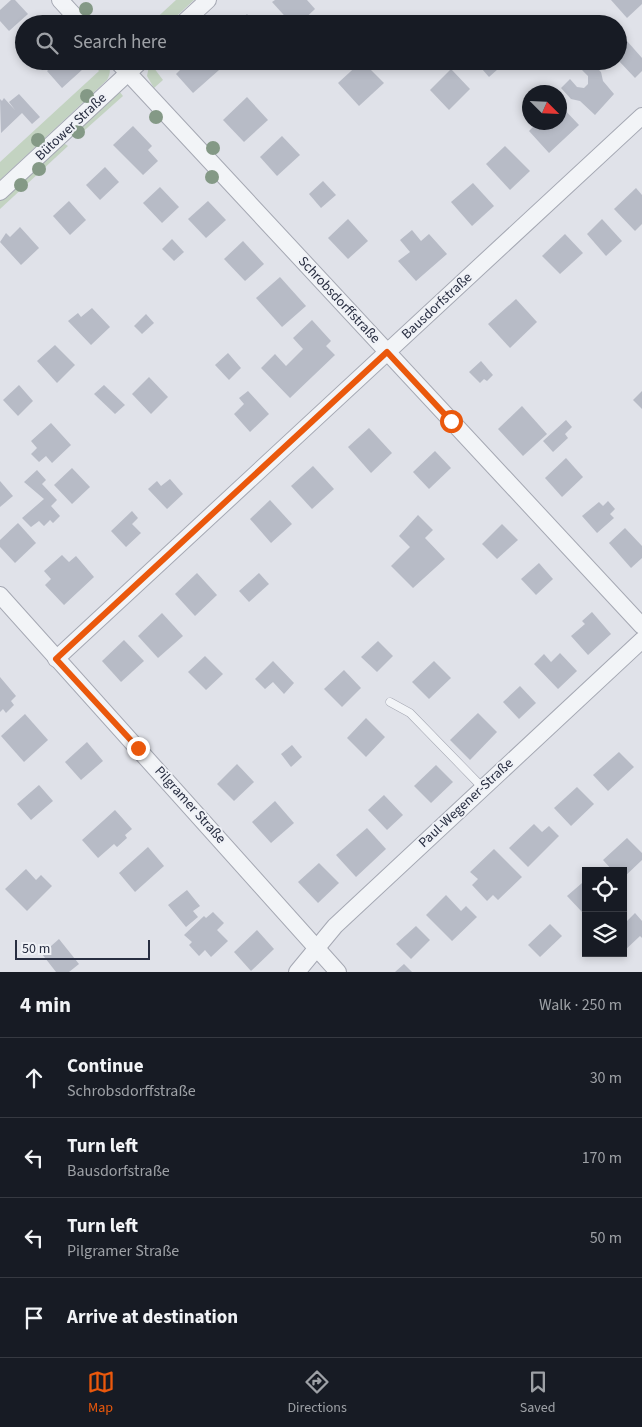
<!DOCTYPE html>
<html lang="en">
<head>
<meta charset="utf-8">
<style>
	:root { --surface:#171b24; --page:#20242c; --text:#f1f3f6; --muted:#9ea1a6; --line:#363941; --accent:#ea580c }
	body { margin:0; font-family:"Source Sans 3",sans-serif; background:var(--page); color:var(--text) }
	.controls { position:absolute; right:15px; bottom:15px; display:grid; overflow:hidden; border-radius:0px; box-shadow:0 2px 8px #0003 }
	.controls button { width:45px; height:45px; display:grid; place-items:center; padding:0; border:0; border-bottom:1px solid var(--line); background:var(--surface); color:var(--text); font:25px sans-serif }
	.compass { position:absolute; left:522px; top:85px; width:45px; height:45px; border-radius:50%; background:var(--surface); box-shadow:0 2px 8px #0003; rotate:114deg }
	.scale { position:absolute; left:15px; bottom:12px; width:135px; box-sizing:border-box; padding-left:5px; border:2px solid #282e41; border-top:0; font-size:14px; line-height:18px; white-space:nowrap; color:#282e41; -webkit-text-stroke:4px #eff1f6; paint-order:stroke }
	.stop { position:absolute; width:15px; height:15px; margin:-11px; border:4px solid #ea580c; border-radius:50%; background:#fff }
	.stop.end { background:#ea580c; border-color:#fff; box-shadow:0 1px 5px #0008 }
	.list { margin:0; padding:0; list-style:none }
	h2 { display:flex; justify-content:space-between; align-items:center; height:65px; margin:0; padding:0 20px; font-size:21px }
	h2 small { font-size:16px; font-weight:400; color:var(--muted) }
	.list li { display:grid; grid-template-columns:32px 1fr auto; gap:15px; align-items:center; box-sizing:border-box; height:80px; padding:0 20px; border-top:1px solid var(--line) }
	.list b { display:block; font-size:19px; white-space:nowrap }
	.list p { margin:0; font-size:16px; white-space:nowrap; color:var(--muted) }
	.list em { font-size:16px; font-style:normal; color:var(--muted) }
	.icon { flex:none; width:28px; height:28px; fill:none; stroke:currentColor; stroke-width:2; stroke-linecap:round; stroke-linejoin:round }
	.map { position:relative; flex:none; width:642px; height:972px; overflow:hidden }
	.search { position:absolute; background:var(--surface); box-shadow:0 2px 8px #0003; left:15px; right:15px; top:15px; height:55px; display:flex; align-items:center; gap:12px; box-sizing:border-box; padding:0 18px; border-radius:28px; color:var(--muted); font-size:19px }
	.sheet { height:385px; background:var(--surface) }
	nav { display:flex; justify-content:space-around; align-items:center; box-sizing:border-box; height:70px; border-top:1px solid var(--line); background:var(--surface); font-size:14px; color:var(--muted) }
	nav a { display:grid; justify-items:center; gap:2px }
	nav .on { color:var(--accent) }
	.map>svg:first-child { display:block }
	.green { fill:#c3d3c1 }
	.building { fill:#b7bbc6 }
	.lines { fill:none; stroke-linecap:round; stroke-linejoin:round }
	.lane-casing { stroke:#a5a8b3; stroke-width:9 }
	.street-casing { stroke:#a5a8b3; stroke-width:18 }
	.lane { stroke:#f2f4f7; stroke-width:8 }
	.street { stroke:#f2f4f7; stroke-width:16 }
	.tree { fill:#849986 }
	.route { stroke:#ea580c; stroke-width:6 }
	.labels { text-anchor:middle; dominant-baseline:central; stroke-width:4; stroke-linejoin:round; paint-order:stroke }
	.street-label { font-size:14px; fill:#282e41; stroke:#eff1f6 }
</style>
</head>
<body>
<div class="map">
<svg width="642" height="972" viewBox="0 0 642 972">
	<rect width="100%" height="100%" fill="#e0e2e9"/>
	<g class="green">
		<path d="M176,0H194L168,24H150Z"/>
		<path d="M99,61H106C111,68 111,73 107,80L0,180V162L99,71L95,66Z"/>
		<path d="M150,61H161L154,68L163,80L154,88L147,76Z"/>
		<path d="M119,91L123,96L77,137L73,132Z"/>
		<path d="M62,142L68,146L0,209V199Z"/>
	</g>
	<g class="building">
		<path d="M11,0H15L28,14L9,31L0,21V10Z"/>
		<path d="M275,0H307L315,9L299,24H292L272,2Z"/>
		<path d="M611,0H642V4L627,18Z"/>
		<path d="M247,14L256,24H236Z"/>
		<path d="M627,41L642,58V71L635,78L618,60V49Z"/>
		<path d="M51,61H76L83,69L62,88L47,71L54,64Z"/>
		<path d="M189,61H211L219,70L193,93L176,74Z"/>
		<path d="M362,61L384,83L359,106L338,83Z"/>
		<path d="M475,61H507L489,77Z"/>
		<path d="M590,61L601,72L603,81L614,94L595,115L580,101L571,99L561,88L570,79L577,87L584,88L588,84V76L582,70Z"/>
		<path d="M451,69L470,89L449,110L430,90Z"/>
		<path d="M19,94L40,117L32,124L22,113L1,133L0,99L2,101L4,98L15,110L9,102Z"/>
		<path d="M247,97L268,120L244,142L223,120Z"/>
		<path d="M560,105L579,125L549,153L529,131L538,122H560Z"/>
		<path d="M133,126L152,146L148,150L158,161L143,175L113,145Z"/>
		<path d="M282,136L300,155L277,176L260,157Z"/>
		<path d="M505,146L530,171L510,190L486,164Z"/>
		<path d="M105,167L119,182L100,200L86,185Z"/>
		<path d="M323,181L336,195L321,208L309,194Z"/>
		<path d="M473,183L494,206L472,226L451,202Z"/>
		<path d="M160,187L179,207L162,223L143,203Z"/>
		<path d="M636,188L642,195V224L635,231L614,209Z"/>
		<path d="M69,201L86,220L70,235L53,216Z"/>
		<path d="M208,201L226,220L206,238L188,219Z"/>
		<path d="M348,219L368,241L348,259L328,238Z"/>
		<path d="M602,219L622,241L606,256L587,234Z"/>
		<path d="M20,227L39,248L21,265L0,242L6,233L10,237Z"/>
		<path d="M412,230L421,241L429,234L447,254L416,281L398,261L410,252L400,240Z"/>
		<path d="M565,234L583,253L560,274L542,256Z"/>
		<path d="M172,239L184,252L174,261L162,249Z"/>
		<path d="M243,241L264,264L245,281L224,259Z"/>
		<path d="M280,277L306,306L282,327L256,298Z"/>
		<path d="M516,299L537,322L510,348L488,324Z"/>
		<path d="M92,308L110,327L91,345L68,321L78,313L81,317Z"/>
		<path d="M146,314L154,323L142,334L134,326Z"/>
		<path d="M312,320L331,341L326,346L335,355L290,398L261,368L275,354L286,366L303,349L293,338Z"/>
		<path d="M55,345L75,365L57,383L37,361Z"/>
		<path d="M228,353L241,368L229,380L215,365Z"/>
		<path d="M481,361L493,375L487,381L484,379L480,383L469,372Z"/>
		<path d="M149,377L168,397L151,414L132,394Z"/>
		<path d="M19,385L33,401L18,416L3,400Z"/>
		<path d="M104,385L125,405L115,414L94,394Z"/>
		<path d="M248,391L269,414L250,432L234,414L244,404L239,398Z"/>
		<path d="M642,391V409L633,400Z"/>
		<path d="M522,406L547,434L523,456L498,429Z"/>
		<path d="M566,420L572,427L565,434L568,438L553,452L543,441Z"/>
		<path d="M51,423L71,445L52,463L46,456L39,462L31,454L37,448L31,441Z"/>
		<path d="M369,428L392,453L371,473L348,447Z"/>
		<path d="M435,451L451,468L429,489L413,472Z"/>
		<path d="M566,458L583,477L562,497L545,478Z"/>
		<path d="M313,466L334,489L312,509L291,486Z"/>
		<path d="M72,468L90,487L72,504L54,485Z"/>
		<path d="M37,470L46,480L42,484L57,500L51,506L60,516L53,523L50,520L44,526L39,521L31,527L22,518L44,499L24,482Z"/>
		<path d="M170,479L183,494L167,509L148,489L157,481L161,486Z"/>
		<path d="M0,481L13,496L0,507Z"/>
		<path d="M270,500L292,524L271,543L250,519Z"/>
		<path d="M608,501L615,509L610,514L614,518L597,533L582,516L599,502L603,506Z"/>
		<path d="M132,511L138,518L132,524L141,533L126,547L111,531Z"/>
		<path d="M418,515L433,530L425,538L445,559L413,588L391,566L410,547L399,536Z"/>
		<path d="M18,523L36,543L15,563L0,547V540Z"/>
		<path d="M502,524L518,540L497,559L482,544Z"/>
		<path d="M625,528L642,546V558L631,568L609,543Z"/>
		<path d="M62,555L69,562L76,556L94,577L64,605L45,585L51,579L44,571Z"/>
		<path d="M539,563L553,579L536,595L521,579Z"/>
		<path d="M197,573L217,595L195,616L175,594Z"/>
		<path d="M259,573L269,584L249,602L239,591Z"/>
		<path d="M592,612L611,634L588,655L571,636L585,624L582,621Z"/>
		<path d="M162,613L183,636L158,658L138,636Z"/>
		<path d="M124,640L144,661L121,682L102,661Z"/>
		<path d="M378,641L393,656L377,672L361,657Z"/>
		<path d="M560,653L577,671L558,689L534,664L544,654L551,662Z"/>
		<path d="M205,656L223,674L206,690L188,672Z"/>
		<path d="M273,661L294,683L284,694L273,682L265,689L255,679Z"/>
		<path d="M434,661L451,678L429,699L412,682Z"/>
		<path d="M344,670L361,688L342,707L324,689Z"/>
		<path d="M0,677L16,696L11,701L14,705L6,713L3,709L0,712Z"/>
		<path d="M520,686L536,703L519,719L503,702Z"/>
		<path d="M478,713L497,732L470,760L450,740Z"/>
		<path d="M25,714L48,740L24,762L1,736Z"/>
		<path d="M366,718L385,737L366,757L347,738Z"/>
		<path d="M87,742L103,761L81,780L65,762Z"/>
		<path d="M292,745L302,757L291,767L281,754Z"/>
		<path d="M619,752L634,767L608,791L593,775Z"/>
		<path d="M237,764L254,782L234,801L217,784Z"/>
		<path d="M436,765L453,782L431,803L414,786Z"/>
		<path d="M39,785L53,801L31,820L17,804Z"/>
		<path d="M577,787L594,804L571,826L554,808Z"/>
		<path d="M384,795L403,815L387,830L368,810Z"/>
		<path d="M275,801L294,823L271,843L252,822Z"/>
		<path d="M115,810L132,829L125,835L127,838L117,847L114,844L98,858L82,840Z"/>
		<path d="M534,824L542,832L549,826L559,836L528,867L509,848Z"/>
		<path d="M367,828L386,849L356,877L336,855Z"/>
		<path d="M627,838L642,853V860L623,878V871H613L603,860Z"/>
		<path d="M148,847L164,866L135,892L119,873Z"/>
		<path d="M494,849L522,877L498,900L493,895L487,901L472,885L478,879L470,872Z"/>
		<path d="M319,863L339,883L318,903L298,882Z"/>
		<path d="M26,869L36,880L41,875L52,886L27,911L5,889Z"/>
		<path d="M582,883L586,887V911L583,913L567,896Z"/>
		<path d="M187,890L200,906L193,911L198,917L186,927L168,905Z"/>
		<path d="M446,895L461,911L466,906L477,917L452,941L426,915Z"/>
		<path d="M213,912L224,923L217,930L228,941L211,957L205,950L199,956L189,945L192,942L184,935L204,916L206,918Z"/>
		<path d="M635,913L642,921V938L640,936L623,952V925Z"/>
		<path d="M550,924L562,936L540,957L528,945Z"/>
		<path d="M416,926L430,940L411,959L396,944Z"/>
		<path d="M257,930L274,949L251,971L234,952Z"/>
		<path d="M59,939L79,964L69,972H56L42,954Z"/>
		<path d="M404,964L412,972H395Z"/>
	</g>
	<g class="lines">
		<g class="lane-casing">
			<path id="lane" d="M390,702L410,713L482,787"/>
		</g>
		<g class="street-casing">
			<g id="street">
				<path d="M60,0L82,24"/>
				<path d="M182,24L208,0"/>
				<path d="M117,61L642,626"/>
				<path d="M0,192L141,61"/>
				<path d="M0,595L338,972"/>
				<path d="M56,659L642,116"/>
				<path d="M297,972L335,926L642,640"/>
			</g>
		</g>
		<use href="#lane" class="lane"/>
		<use href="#street" class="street"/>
	</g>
	<g class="tree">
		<circle cx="86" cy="9" r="7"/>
		<circle cx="87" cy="96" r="7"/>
		<circle cx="156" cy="117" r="7"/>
		<circle cx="78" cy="132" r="7"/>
		<circle cx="38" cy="140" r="7"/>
		<circle cx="213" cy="148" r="7"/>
		<circle cx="39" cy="169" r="7"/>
		<circle cx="212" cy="177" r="7"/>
		<circle cx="21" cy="185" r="7"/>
	</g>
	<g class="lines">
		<path class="route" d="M138,748L56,659L387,352L451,421"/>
	</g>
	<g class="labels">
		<g class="street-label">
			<text transform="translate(71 127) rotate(-43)">Bütower Straße</text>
			<text transform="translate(339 300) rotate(47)">Schrobsdorffstraße</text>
			<text transform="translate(437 306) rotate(-43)">Bausdorfstraße</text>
			<text transform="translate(466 803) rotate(-43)">Paul-Wegener-Straße</text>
			<text transform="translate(190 805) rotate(48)">Pilgramer Straße</text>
		</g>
	</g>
</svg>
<div class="controls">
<button><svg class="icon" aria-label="locate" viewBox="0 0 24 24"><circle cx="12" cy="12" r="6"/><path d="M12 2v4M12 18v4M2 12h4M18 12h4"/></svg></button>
<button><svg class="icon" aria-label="layers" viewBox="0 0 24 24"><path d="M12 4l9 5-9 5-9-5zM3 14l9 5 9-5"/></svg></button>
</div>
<svg class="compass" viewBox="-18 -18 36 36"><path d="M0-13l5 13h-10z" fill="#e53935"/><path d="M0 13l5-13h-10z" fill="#9ea1a6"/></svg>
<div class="scale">50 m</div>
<div class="stop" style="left:451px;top:421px"></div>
<div class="stop end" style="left:138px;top:748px"></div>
<div class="search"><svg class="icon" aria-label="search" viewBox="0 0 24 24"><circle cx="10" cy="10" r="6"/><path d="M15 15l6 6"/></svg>Search here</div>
</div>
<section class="sheet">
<h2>4 min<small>Walk · 250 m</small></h2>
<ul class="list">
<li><svg class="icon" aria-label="ahead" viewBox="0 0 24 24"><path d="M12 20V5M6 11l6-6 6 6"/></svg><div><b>Continue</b><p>Schrobsdorffstraße</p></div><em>30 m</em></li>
<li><svg class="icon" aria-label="left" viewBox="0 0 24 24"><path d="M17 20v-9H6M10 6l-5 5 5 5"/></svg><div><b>Turn left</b><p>Bausdorfstraße</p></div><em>170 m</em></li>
<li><svg class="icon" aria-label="left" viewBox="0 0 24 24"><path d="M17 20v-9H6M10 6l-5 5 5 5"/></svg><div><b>Turn left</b><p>Pilgramer Straße</p></div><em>50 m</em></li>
<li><svg class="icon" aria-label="arrive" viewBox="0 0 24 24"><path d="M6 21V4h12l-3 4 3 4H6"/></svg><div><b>Arrive at destination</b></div></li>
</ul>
</section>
<nav>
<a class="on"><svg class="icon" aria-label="map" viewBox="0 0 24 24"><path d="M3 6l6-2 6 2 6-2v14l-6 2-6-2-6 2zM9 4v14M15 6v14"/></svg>Map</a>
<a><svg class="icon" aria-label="directions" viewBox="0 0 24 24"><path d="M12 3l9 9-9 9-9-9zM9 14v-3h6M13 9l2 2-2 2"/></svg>Directions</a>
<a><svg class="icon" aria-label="saved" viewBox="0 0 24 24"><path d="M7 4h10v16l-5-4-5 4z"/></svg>Saved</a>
</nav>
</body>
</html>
